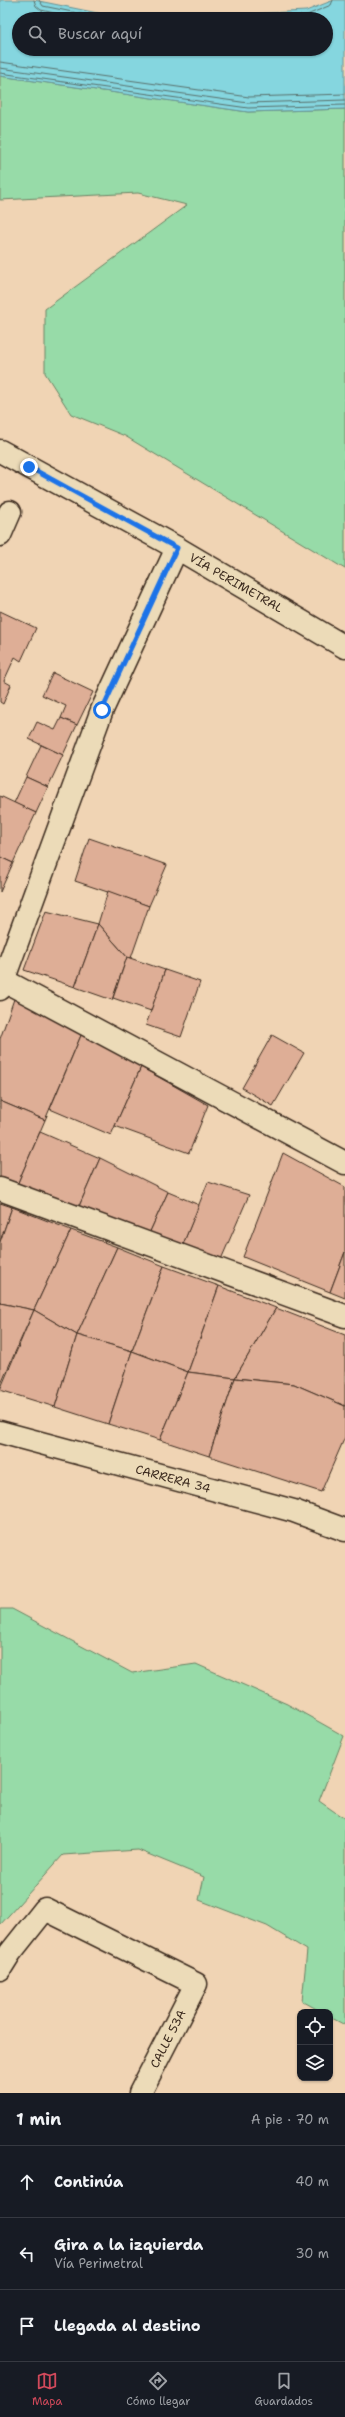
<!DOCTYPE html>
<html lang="es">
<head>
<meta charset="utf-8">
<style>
	:root { --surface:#171b24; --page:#20242c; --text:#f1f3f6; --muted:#9ea1a6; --line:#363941; --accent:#d1495b }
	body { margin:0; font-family:"Shantell Sans",sans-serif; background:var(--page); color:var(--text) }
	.controls { position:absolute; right:12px; bottom:12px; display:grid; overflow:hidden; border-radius:8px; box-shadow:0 1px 3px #0004 }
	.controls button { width:36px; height:36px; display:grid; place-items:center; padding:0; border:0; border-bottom:1px solid var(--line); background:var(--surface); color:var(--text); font:20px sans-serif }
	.stop { position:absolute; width:12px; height:12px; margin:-9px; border:3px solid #1a73e8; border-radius:50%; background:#fff }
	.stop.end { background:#1a73e8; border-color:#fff; box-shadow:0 1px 4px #0008 }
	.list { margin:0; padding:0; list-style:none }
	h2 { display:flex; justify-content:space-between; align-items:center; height:52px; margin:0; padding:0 16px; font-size:17px }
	h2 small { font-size:13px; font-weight:400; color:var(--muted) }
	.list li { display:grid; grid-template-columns:26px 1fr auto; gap:12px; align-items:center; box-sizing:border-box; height:72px; padding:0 16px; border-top:1px solid var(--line) }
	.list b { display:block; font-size:15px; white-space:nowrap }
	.list p { margin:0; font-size:13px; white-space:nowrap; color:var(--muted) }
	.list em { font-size:13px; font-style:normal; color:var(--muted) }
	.icon { flex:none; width:22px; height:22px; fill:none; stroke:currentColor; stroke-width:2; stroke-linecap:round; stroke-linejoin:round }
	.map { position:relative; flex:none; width:345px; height:2093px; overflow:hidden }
	.search { position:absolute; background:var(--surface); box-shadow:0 1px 3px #0004; left:12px; right:12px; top:12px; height:44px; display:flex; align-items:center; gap:10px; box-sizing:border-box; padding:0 14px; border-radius:22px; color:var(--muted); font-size:15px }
	.sheet { height:268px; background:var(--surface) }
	nav { display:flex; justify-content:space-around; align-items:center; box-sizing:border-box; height:56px; border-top:1px solid var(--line); background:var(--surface); font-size:11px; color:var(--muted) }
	nav a { display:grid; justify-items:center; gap:2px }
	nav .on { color:var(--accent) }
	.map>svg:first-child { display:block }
	.green { fill:#97dba8; stroke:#698263 }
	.water { fill:#85d6df; stroke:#679192 }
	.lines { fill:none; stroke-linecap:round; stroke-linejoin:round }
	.shore { stroke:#596f6b; stroke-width:1 }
	.building { fill:#deae96; stroke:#3b2a1e }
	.minor-casing { stroke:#3b2a1e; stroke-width:25 }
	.major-casing { stroke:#3b2a1e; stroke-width:25 }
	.minor { stroke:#ecdbb8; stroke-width:22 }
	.major { stroke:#ecdbb8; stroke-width:22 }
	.route { stroke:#1a73e8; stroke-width:5 }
	.labels { text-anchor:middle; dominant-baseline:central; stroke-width:3; stroke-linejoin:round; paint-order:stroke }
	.street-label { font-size:12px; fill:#3b2a1e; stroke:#ecdbb8 }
</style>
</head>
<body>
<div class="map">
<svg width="345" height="2093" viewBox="0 0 345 2093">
	<rect width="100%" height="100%" fill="#f0d4b4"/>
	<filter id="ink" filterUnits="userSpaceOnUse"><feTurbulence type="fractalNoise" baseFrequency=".025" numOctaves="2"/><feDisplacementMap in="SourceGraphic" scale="8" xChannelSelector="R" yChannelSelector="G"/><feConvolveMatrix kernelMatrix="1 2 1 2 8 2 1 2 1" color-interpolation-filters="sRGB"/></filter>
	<g filter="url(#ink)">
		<g class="green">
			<path d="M0,76L248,112L345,109V569L125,436L71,414L45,373V309L187,205L138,193L0,200Z"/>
			<path d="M0,1609H12L132,1673L196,1664L287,1704L344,1736L319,1801L345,1819V2025L330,2017V2012H322L302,2001L307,1950L267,1926L199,1900L204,1877L138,1850L63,1855L0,1925Z"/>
		</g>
		<path class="water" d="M0,0H34L127,19H19V49H326V19H149L306,11L334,0H345V109L248,112L0,76Z"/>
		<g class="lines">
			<g class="shore">
				<path d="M34,0L36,6L41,10L82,19"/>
				<path d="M39,0L43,6L107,19"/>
				<path d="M224,19L307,15L331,5L333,0"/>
				<path d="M0,62L249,97L345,94"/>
				<path d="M0,68L248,103L345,100"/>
				<path d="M0,73L248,108L345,105"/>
			</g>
		</g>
		<g class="building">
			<path d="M0,611L36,628L21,661L15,657L4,681L11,685L3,704L0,702Z"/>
			<path d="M53,673L93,692L77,725L61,718L66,706L42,695Z"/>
			<path d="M61,718L77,725L63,755L29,739L37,722L55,730Z"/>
			<path d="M41,745L63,755L48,787L26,777Z"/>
			<path d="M26,777L48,787L36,813L14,803Z"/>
			<path d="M0,796L36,813L13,863L0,857Z"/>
			<path d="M89,838L167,865L149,906L75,881Z"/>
			<path d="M0,857L13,863L0,892Z"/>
			<path d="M108,891L149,906L131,958L127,957L98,924Z"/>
			<path d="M46,911L98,924L75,987L24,970Z"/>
			<path d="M98,924L127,957L112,1000L75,987Z"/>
			<path d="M127,957L165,970L151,1011L113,998Z"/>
			<path d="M165,970L200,982L181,1037L146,1025Z"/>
			<path d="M14,999L82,1033L45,1120L0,1101V1039Z"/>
			<path d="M82,1033L141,1067L111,1135L50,1109Z"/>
			<path d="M272,1035L304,1053L273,1106L242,1088Z"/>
			<path d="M141,1067L208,1105L189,1153L115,1126Z"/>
			<path d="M0,1101L45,1120L17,1185L0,1178Z"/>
			<path d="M40,1132L100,1158L77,1211L17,1185Z"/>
			<path d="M283,1153L345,1187V1252L330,1292L243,1257Z"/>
			<path d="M100,1158L168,1192L148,1236L77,1211Z"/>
			<path d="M208,1182L249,1195L219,1264L181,1249Z"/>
			<path d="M168,1192L199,1205L181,1249L148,1236Z"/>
			<path d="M0,1203L12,1207L0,1242Z"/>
			<path d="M12,1207L71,1230L34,1310L0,1303V1242Z"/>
			<path d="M71,1230L117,1247L77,1335L34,1310Z"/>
			<path d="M117,1247L164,1266L132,1351L77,1335Z"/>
			<path d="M345,1252V1298L330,1292Z"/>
			<path d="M164,1266L219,1286L188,1372L132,1351Z"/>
			<path d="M219,1286L276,1308L235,1378L188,1372Z"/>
			<path d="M0,1303L34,1310L0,1386Z"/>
			<path d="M276,1308L345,1335V1406L294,1384L235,1378Z"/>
			<path d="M34,1310L77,1335L55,1407L0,1390Z"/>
			<path d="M77,1335L132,1351L108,1424L55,1407Z"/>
			<path d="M132,1351L188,1372L160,1440L108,1424Z"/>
			<path d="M188,1372L235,1378L209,1456L160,1440Z"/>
			<path d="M235,1378L294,1384L345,1406V1437L321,1492L209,1456Z"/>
		</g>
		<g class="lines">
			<g class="minor-casing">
				<g id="minor">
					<path d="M0,451L177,548L345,647"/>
					<path d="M0,535L10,512"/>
					<path d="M3,980L345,1163"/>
					<path d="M0,989L102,710L177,548"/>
					<path d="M0,1189L345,1316"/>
					<path d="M0,1969L10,1953L45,1909L196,1984L140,2093"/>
				</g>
			</g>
			<g class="major-casing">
				<path id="major" d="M0,1432L294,1511L345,1530"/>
			</g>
			<use href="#minor" class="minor"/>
			<use href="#major" class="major"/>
		</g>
	</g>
	<g class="lines" filter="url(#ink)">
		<path class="route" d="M29,467L177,548L102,710"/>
	</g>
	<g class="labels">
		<g class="street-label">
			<text transform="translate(236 583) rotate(30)">VÍA PERIMETRAL</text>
			<text transform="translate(173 1479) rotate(15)">CARRERA 34</text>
			<text transform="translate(168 2039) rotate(-63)">CALLE 53A</text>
		</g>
	</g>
</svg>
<div class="controls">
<button><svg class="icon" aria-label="locate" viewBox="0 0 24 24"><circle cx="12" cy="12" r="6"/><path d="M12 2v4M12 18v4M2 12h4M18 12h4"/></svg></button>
<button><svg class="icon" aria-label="layers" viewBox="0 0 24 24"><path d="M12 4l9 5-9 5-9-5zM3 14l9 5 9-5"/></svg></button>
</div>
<div class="stop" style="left:102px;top:710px"></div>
<div class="stop end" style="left:29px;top:467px"></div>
<div class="search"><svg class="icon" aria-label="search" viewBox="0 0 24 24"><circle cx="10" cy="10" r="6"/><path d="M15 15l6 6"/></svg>Buscar aquí</div>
</div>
<section class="sheet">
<h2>1 min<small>A pie · 70 m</small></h2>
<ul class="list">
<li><svg class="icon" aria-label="ahead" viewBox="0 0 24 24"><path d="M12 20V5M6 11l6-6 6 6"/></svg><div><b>Continúa</b></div><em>40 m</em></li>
<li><svg class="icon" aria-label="left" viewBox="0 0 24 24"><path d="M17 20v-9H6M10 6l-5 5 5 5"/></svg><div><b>Gira a la izquierda</b><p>Vía Perimetral</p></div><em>30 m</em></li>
<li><svg class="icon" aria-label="arrive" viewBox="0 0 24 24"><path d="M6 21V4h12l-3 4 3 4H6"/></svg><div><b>Llegada al destino</b></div></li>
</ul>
</section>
<nav>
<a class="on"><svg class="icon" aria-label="map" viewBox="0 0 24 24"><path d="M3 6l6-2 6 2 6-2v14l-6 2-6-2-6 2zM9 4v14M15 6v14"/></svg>Mapa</a>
<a><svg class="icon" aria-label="directions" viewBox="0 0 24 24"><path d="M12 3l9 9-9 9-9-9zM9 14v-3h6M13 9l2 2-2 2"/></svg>Cómo llegar</a>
<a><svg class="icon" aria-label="saved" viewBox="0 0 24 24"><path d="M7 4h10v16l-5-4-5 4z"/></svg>Guardados</a>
</nav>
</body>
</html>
